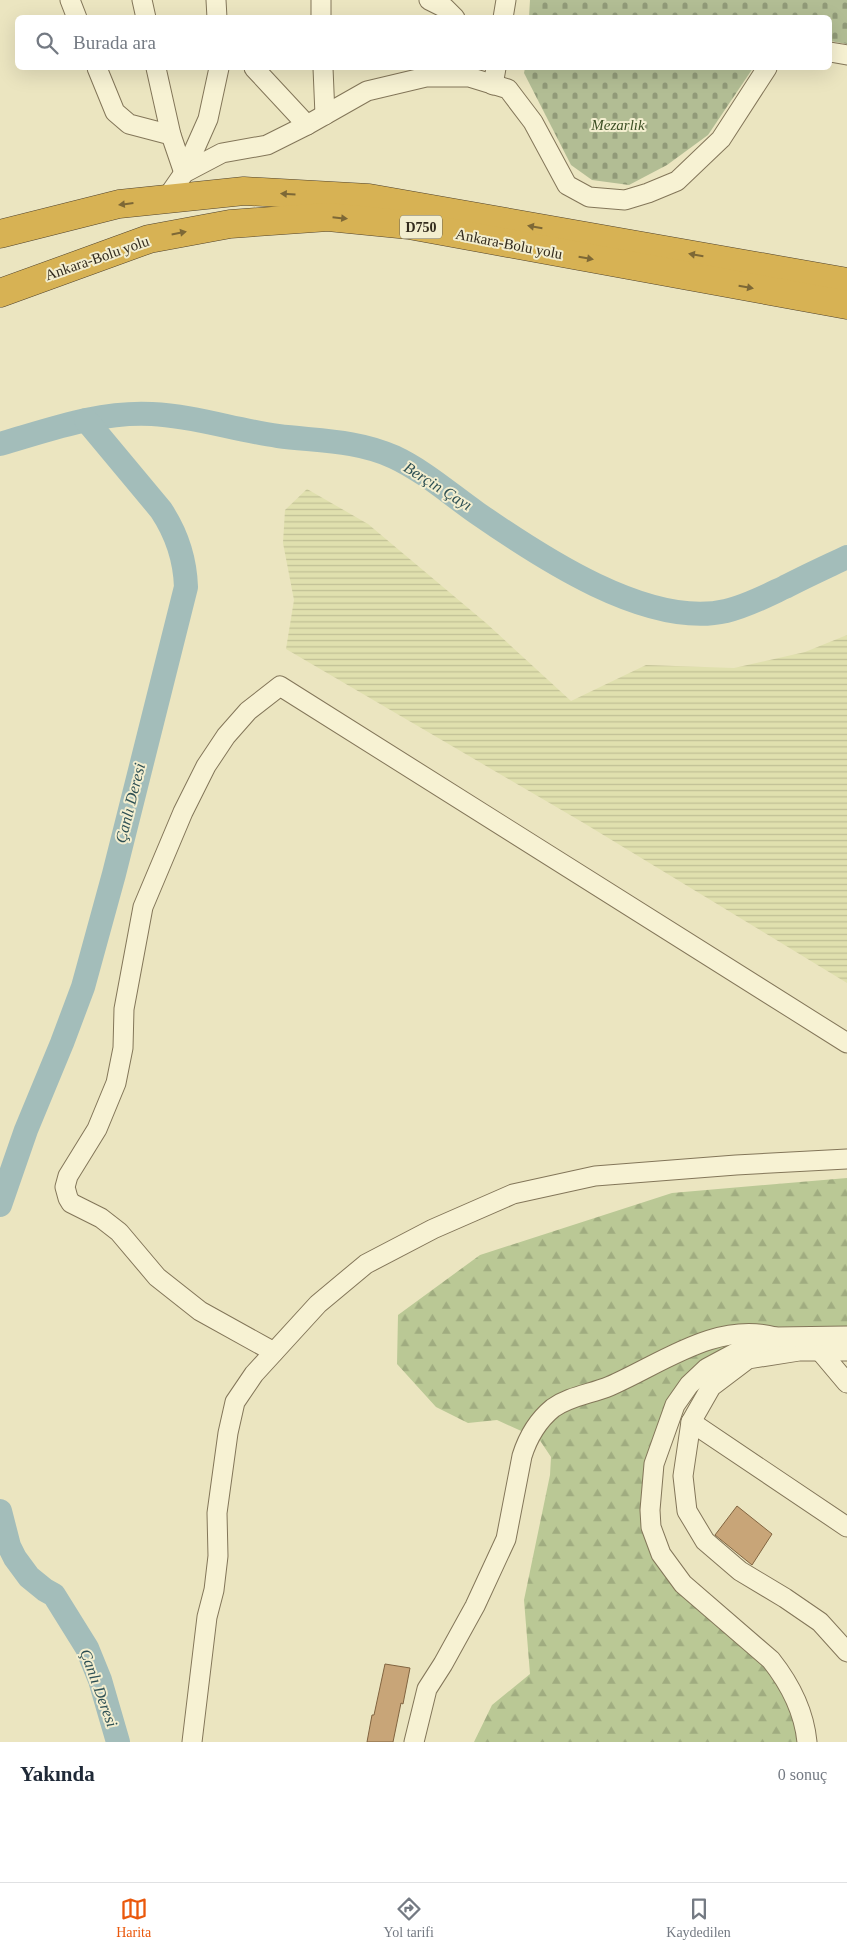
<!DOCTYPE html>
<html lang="tr">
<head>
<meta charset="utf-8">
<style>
	:root { --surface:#fff; --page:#f2f2f3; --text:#1f2937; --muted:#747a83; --line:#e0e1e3; --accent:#ea580c }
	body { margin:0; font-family:Georgia,serif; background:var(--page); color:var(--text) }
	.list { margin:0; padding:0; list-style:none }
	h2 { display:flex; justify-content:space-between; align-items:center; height:65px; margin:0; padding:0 20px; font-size:21px }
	h2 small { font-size:16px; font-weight:400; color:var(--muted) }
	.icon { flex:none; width:28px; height:28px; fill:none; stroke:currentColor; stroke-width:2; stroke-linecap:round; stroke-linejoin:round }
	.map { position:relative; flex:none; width:847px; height:1742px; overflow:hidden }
	.search { position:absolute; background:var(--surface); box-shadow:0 5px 20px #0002; left:15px; right:15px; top:15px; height:55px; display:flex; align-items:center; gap:12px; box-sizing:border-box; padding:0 18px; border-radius:8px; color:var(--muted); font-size:19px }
	.sheet { height:140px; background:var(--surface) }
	nav { display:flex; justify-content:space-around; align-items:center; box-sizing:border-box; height:70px; border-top:1px solid var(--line); background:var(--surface); font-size:14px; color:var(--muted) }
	nav a { display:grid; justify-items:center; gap:2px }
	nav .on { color:var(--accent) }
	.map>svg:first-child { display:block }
	.farmland { fill:url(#farmland-rules) }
	.forest { fill:url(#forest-firs) }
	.cemetery { fill:url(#cemetery-stones) }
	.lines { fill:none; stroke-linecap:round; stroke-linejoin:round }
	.river { stroke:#a3bdba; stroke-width:24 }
	.building { fill:#c8a578; stroke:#816440 }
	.minor-casing { stroke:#837659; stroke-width:21 }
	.highway-casing { stroke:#51432d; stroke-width:29 }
	.minor { stroke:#f7f2d3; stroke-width:19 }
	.highway { stroke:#d7b254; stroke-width:28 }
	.oneway { fill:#7d6836 }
	.labels { text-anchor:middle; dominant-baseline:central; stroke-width:4; stroke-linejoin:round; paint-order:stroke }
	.shield { fill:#f3eecf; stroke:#6d6652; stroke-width:1 }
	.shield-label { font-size:14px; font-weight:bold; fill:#332b1d }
	.park-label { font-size:15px; font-style:italic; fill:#3d4f24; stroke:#f3eecf }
	.street-label { font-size:15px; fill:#332b1d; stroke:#f3eecf }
	.water-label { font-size:16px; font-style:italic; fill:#2d4f53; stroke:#f3eecf }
</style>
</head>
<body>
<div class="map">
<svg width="847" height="1742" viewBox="0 0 847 1742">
	<defs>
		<pattern id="farmland-rules" width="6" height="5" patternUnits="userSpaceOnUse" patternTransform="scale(1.25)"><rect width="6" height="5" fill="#e0e0ae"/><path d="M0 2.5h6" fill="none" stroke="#c1c095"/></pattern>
		<pattern id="forest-firs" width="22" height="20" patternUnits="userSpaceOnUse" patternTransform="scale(1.25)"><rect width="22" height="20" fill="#bac895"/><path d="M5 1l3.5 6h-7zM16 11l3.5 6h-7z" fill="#a0ac80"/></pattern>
		<pattern id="cemetery-stones" width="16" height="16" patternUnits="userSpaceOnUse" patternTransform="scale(1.25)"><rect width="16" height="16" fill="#b2bd94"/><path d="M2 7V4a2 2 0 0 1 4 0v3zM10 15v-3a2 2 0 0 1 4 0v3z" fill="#919a78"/></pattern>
	</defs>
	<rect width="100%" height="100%" fill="#ebe5c0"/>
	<path class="farmland" d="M307,489L368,524L486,623L571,701L646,665L734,668L805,652L847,635V983L582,822L286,649L294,600L283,543L285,510Z"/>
	<path class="forest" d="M847,1178V1326L759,1327L726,1347L664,1410L651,1552L770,1667L791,1706L797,1742H474L492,1705L530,1674L524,1600L550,1475L551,1457L539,1439L497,1420L468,1423L436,1407L397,1364L398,1315L480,1255L672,1193Z"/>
	<g class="cemetery">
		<path d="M530,0H847V44L830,41V18L529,17Z"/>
		<path d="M525,68H753L708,135L667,165L629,185L592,180L571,165L524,73Z"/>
	</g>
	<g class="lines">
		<g class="river">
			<path d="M0,444C49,430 100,411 152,414C194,416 235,430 278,436C317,441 357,440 394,457C424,471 450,494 477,513C539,556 648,629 726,611C747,606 766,596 785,587C806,576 826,567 847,557"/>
			<path d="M0,1205L26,1130L62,1043L83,987L114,874L186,587C185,558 177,534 161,510L86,420"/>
			<path d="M0,1511L9,1546L15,1558L29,1577L45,1590L54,1595L87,1648L100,1680L118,1742"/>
		</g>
	</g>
	<g class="building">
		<path d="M737,1506L772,1534L752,1565L715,1535Z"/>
		<path d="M385,1664L410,1668L403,1704L401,1703L393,1742H367L372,1715H374Z"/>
	</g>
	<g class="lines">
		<g class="minor-casing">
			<g id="minor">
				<path d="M70,0L77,18"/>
				<path d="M142,0L146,18"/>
				<path d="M216,0L217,18"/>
				<path d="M321,0V18"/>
				<path d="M429,0L445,8L455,18"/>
				<path d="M503,18L506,0"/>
				<path d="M830,52L847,55"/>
				<path d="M97,68L115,112L129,124L171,135L184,173"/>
				<path d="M156,68L171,135"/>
				<path d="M254,68L307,125"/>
				<path d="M323,68L325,115"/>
				<path d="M493,85L496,68"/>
				<path d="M184,173L208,119L219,68"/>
				<path d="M166,199L184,173L222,153L267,145L307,125L367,91L426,77H469L508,89L533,122L567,185L589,197L625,200L648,193L677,181L721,139L767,68"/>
				<path d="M820,1351L847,1383"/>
				<path d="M847,1351H799L748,1359L711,1387L691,1422L683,1476L687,1511L705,1541L740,1571L785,1598L820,1622L847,1652"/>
				<path d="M274,1352L200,1311L157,1277L119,1232L101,1218L71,1203L68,1198L65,1187L68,1176L97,1129L116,1083L123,1048L124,1009L143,907L183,812L206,766L226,736L248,711L280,686L847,1043"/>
				<path d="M691,1422L847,1527"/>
				<path d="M192,1742L207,1617L214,1590L218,1556L217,1513L228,1433L235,1402L254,1374L318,1304L366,1264L433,1229L513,1194L595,1176L736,1165L847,1159"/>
				<path d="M414,1742L427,1689L443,1664L475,1606L506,1539L522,1456C528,1437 537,1421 553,1408C570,1396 591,1394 610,1386C661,1364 716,1321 775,1337"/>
				<path d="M807,1742C804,1711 790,1684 771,1660L683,1584L661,1554L651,1527L650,1510L654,1464L675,1405L689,1385L707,1368L748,1346L775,1337L847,1336"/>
			</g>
		</g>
		<g class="highway-casing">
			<g id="highway">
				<path d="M0,234L119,204L244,191L369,198L847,282"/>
				<path d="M0,293L149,239L230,224L328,217L409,225L847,305"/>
			</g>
		</g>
		<use href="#minor" class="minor"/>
		<use href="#highway" class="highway"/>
	</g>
	<defs><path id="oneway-solid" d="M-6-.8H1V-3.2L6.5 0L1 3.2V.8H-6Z" transform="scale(1.25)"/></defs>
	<g class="oneway">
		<use href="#oneway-solid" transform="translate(288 194) rotate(-177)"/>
		<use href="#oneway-solid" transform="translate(126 204) rotate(173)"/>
		<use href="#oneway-solid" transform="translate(340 218) rotate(6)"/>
		<use href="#oneway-solid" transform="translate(535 227) rotate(-170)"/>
		<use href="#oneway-solid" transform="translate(179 233) rotate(-11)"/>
		<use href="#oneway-solid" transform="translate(696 255) rotate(-170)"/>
		<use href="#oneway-solid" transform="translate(586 258) rotate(10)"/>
		<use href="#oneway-solid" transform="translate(746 287) rotate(10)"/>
	</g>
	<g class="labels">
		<rect class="shield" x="400" y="215.5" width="42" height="23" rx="4"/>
		<g class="shield-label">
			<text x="421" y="227">D750</text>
		</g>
		<g class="park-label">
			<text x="618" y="125">Mezarlık</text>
		</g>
		<g class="street-label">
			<text transform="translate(509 244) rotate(11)">Ankara-Bolu yolu</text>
			<text transform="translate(97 258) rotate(-19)">Ankara-Bolu yolu</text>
		</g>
		<g class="water-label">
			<text transform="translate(438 486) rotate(32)">Berçin Çayı</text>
			<text transform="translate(130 803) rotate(-76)">Çanlı Deresi</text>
			<text transform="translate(99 1688) rotate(70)">Çanlı Deresi</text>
		</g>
	</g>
</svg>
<div class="search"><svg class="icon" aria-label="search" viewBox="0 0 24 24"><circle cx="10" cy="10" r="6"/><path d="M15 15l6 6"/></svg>Burada ara</div>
</div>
<section class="sheet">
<h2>Yakında<small>0 sonuç</small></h2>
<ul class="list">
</ul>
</section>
<nav>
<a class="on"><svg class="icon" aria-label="map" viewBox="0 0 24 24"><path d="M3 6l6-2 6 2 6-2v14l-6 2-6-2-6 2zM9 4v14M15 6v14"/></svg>Harita</a>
<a><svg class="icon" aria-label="directions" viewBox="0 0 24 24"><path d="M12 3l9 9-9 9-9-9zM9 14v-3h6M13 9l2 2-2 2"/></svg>Yol tarifi</a>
<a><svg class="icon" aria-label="saved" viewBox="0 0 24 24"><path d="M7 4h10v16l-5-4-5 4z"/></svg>Kaydedilen</a>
</nav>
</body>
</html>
